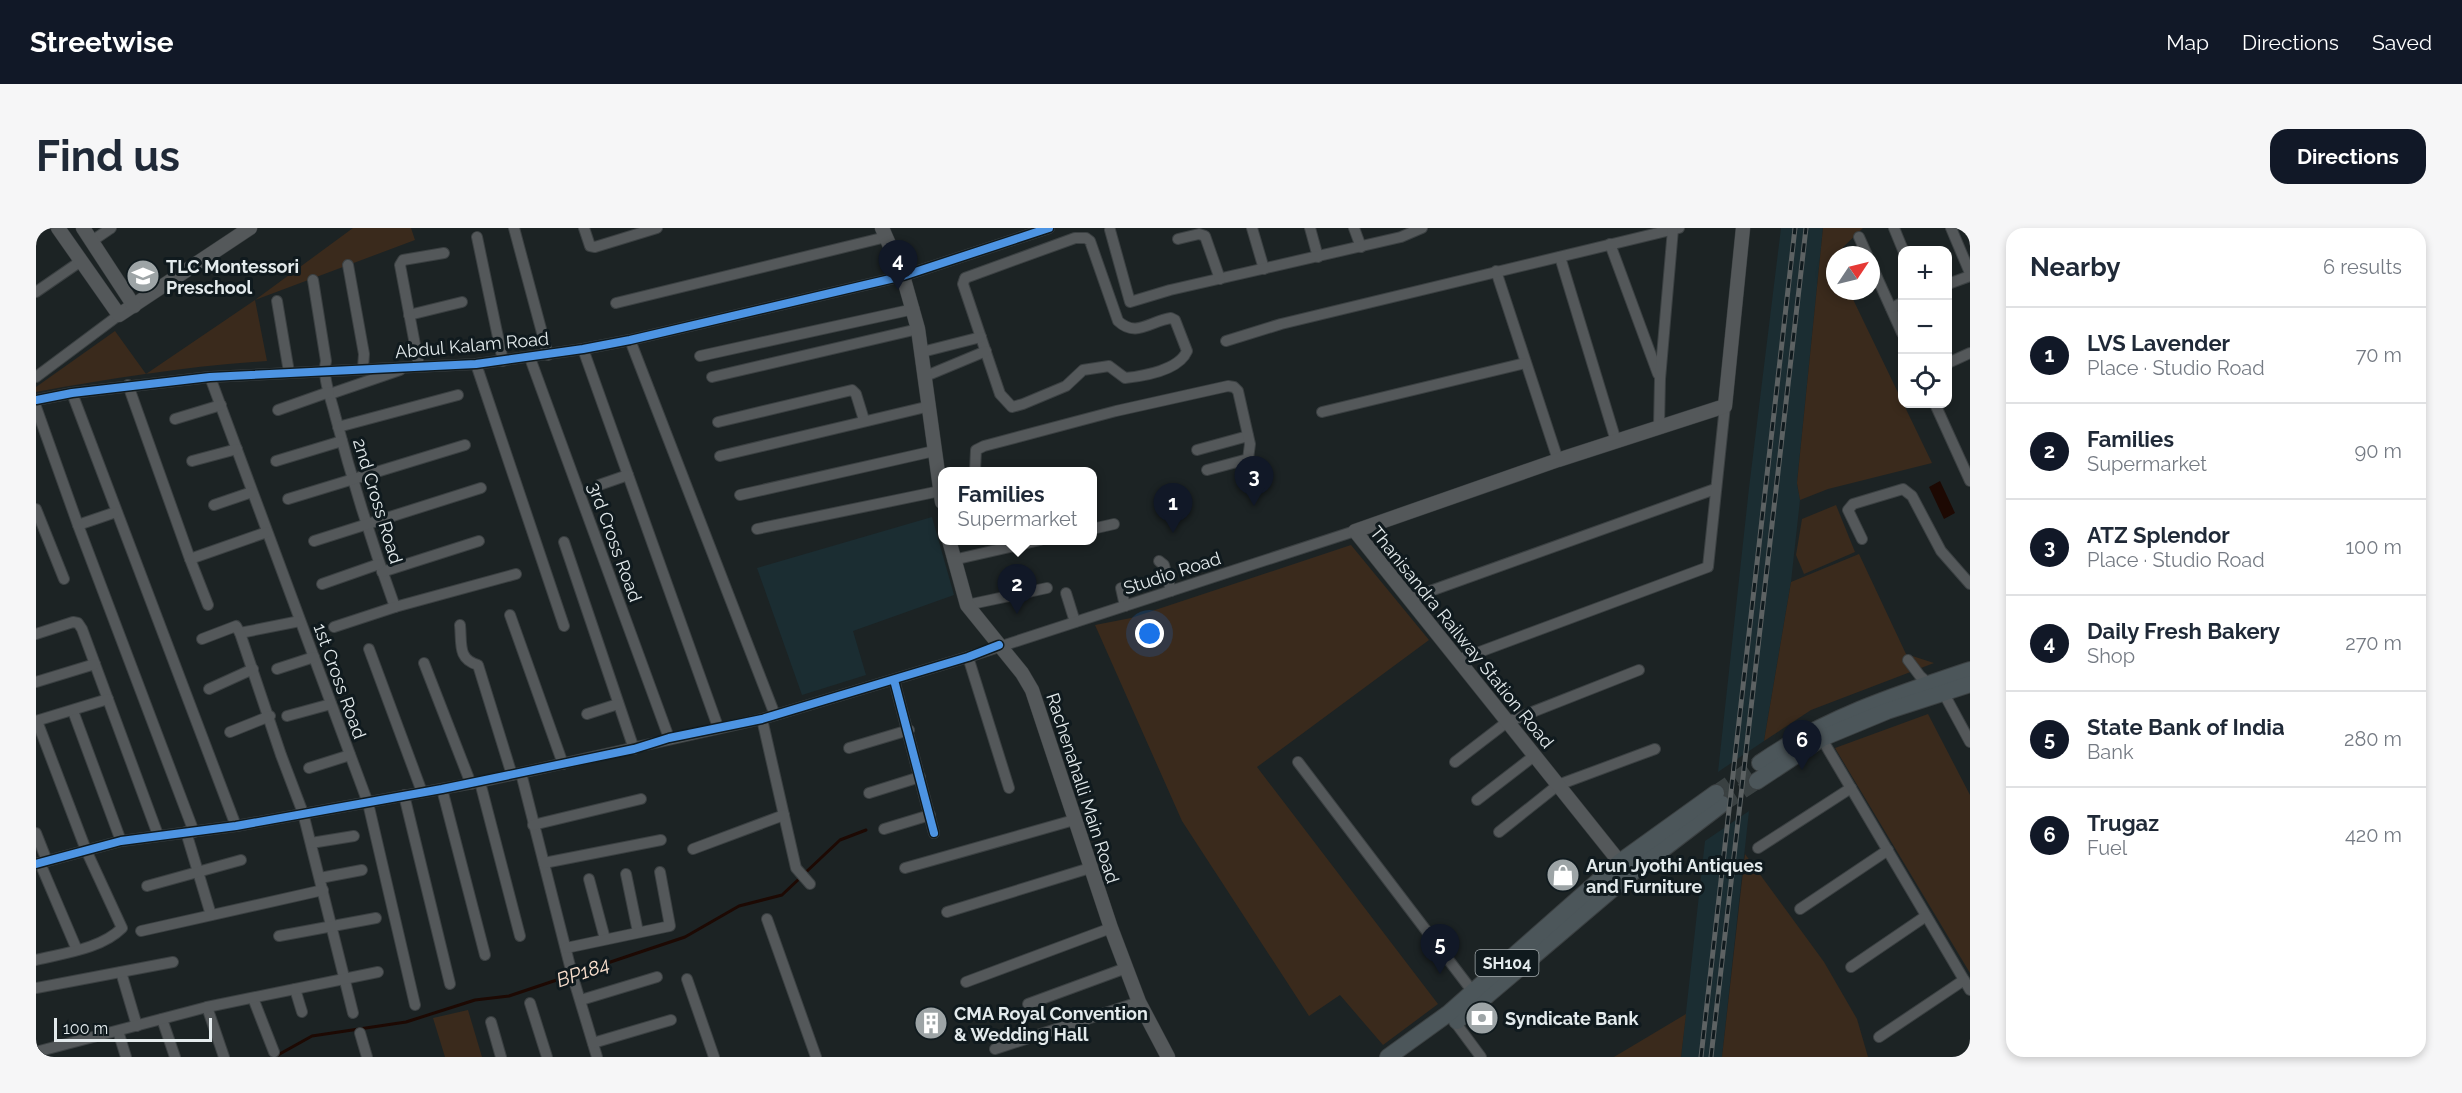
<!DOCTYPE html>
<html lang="en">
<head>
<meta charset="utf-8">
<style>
	:root { --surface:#fff; --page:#f6f6f7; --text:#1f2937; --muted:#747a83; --line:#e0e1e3; --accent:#111827 }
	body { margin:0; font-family:Raleway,sans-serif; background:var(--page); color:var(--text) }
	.controls { position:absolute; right:18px; top:18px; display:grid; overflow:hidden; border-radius:12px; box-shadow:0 3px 9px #0003 }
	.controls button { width:54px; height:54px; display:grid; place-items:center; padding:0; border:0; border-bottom:2px solid var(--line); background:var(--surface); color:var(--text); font:30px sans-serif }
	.compass { position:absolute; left:1790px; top:18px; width:54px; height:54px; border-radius:50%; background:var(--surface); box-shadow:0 3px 9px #0003; rotate:55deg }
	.scale { position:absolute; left:18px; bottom:15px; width:158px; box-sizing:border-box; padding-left:6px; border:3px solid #e3eaec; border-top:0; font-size:16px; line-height:21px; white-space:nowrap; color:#e3eaec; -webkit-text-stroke:4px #101a1e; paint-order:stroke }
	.you { position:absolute; left:1114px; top:406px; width:21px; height:21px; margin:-15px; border:4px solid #fff; border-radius:50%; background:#1a73e8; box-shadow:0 0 0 9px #1a73e833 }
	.badge { display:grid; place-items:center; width:39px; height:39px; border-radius:50%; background:var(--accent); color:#fff; font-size:20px; font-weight:700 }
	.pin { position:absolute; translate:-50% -50px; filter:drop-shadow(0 2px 3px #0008) }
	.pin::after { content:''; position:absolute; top:32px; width:21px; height:18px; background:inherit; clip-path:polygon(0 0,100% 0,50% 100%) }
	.popup { position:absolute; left:902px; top:239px; width:159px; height:78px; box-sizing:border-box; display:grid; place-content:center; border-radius:12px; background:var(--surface); filter:drop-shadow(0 2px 4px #0005); font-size:20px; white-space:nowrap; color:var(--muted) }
	.popup b { font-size:22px; color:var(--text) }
	.popup::after { content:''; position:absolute; left:50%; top:100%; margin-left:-12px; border:12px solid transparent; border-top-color:var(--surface) }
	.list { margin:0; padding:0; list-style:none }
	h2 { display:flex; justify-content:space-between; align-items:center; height:78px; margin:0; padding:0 24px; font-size:26px }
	h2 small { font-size:20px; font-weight:400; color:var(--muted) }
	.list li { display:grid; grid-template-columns:39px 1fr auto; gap:18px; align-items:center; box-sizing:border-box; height:96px; padding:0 24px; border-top:2px solid var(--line) }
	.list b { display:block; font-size:22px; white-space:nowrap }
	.list p { margin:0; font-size:20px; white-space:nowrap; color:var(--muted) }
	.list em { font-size:20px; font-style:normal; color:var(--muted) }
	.icon { flex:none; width:33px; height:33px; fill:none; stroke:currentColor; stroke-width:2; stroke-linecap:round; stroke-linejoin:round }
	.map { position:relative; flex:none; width:1934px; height:829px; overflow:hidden; border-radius:18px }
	header { display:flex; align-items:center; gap:36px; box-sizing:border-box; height:84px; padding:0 30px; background:var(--accent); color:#fff }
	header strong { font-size:28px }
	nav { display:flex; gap:33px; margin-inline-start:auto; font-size:21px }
	.intro { display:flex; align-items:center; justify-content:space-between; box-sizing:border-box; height:144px; padding:0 36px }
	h1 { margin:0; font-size:42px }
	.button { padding:15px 27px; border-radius:18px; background:var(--accent); color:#fff; font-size:21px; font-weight:700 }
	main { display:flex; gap:36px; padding:0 36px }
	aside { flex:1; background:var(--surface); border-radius:18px; box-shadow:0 3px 9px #0003 }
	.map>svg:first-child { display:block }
	.built { fill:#1b2d32 }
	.green { fill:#3a2a1c }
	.water { fill:#1d0903 }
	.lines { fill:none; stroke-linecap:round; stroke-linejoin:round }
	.stream { stroke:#1d0903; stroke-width:3 }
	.primary-tunnel { stroke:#3a4142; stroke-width:16; stroke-dasharray:16 8; stroke-linecap:butt }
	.minor-casing { stroke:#3b4042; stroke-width:12 }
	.tertiary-casing { stroke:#3b4042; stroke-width:15 }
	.primary-casing { stroke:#3b4042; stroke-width:18 }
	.minor { stroke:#54585a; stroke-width:10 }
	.tertiary { stroke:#54585a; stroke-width:14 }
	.primary { stroke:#4c565a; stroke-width:16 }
	.rail-casing { stroke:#5d6263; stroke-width:5 }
	.rail { stroke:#101a1e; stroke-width:3; stroke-dasharray:9; stroke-linecap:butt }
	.cycleway-casing { stroke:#101a1e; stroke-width:11 }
	.cycleway { stroke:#4d94e3; stroke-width:8 }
	.labels { text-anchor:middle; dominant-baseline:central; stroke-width:6; stroke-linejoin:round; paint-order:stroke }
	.shield { fill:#101a1e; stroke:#a4acae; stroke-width:1.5 }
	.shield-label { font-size:16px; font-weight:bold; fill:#e3eaec }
	.poi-label { font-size:18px; font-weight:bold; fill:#e3eaec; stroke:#101a1e; text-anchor:start }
	.street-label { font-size:18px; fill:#e3eaec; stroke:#101a1e }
	.water-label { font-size:20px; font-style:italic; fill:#f9dfcd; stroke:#101a1e }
</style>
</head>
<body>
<header>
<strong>Streetwise</strong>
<nav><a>Map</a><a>Directions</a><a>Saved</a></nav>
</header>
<div class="intro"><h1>Find us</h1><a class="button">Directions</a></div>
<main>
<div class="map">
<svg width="1934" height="829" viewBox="0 0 1934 829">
	<rect width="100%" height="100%" fill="#1c2324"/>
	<g class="built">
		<path d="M1745,0H1787L1761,255L1764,272L1755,354L1728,513L1682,544L1713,260Z"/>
		<path d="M896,289L918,367L817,403L830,447L766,467L721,340Z"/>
		<path d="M1713,583L1686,829H1645L1669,613Z"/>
	</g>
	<g class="green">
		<path d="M317,0H375L379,12L219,72L231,133C153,138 76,150 0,164V159L79,103L110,146L219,72Z"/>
		<path d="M1787,0H1827L1799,27V63H1813L1896,235L1792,261L1764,272L1761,255Z"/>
		<path d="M1800,277L1819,324L1768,346L1760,327L1766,291Z"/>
		<path d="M1315,317L1393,412L1221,539L1402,776L1347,817L1304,767L1273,788L1146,593L1059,397L1095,390Z"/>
		<path d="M1823,326L1870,426L1898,435L1775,482L1728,513L1755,354Z"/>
		<path d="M1892,486L1934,567V745L1799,520Z"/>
		<path d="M1709,626L1788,734L1821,791L1832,829H1686Z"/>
		<path d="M432,782L446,829H409L397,790Z"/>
		<path d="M1650,786L1645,829H1578Z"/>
	</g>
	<path class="water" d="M1904,253L1919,285L1908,291L1893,259Z"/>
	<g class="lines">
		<g class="stream">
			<path d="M769,645L804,612L830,602"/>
			<path d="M240,828L276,808L370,794L439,772L473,768L649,709L703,678L746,667L764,650"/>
		</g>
		<g class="primary-tunnel">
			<path d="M1680,565L1724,535"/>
			<path d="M1686,576L1721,553"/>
		</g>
		<g class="minor-casing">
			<g id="minor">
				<path d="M478,0L512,127"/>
				<path d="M548,0L554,18L559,19L621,0"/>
				<path d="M1216,0L1228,41"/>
				<path d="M1274,0L1282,29"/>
				<path d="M1318,0L1325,19"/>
				<path d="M1858,0L1867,22"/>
				<path d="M1915,0L1934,45"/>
				<path d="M1074,2L1094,74L1134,62L1365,9L1386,0"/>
				<path d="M441,9L467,133"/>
				<path d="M1823,9L1831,27"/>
				<path d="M1039,10H1050L1054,13L1082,93C1100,110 1114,93 1135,90L1139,92L1151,123C1143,142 1108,148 1089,150L1073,138L1047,142L1030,158L987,176L976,179L964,166L927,56L929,50Z"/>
				<path d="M1142,11L1163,6L1169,8L1184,51"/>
				<path d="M56,13L75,0"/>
				<path d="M1574,16L1622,146"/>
				<path d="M1524,29L1580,213"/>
				<path d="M1835,36L1866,105"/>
				<path d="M312,37L328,126L327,140"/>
				<path d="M1460,43L1522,232"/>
				<path d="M277,52L290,133C286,150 295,170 299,187C316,252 336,316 359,379"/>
				<path d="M1912,56L1934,48"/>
				<path d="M0,64L45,33"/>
				<path d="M241,73L253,144"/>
				<path d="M580,75L850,9"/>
				<path d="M1855,80L1866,75"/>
				<path d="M373,87L426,74"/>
				<path d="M594,112L739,487"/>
				<path d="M1190,113L1245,96L1643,0"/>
				<path d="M547,121L682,499"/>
				<path d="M886,124L945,109"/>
				<path d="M664,128L878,81"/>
				<path d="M494,130L633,510"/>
				<path d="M1912,135L1934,125"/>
				<path d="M440,136L528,398"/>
				<path d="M383,138L364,37L367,32L408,25"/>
				<path d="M890,148L950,123"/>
				<path d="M0,149L83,87"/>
				<path d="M174,149L332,575L379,777"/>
				<path d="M676,149L882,101"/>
				<path d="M92,157L154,331L172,377"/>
				<path d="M36,165L200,598"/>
				<path d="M294,166L364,142"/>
				<path d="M0,172L36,165L174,149L440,136L547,121L594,112L867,48L1013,0"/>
				<path d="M1899,176L1934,253"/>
				<path d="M0,179L42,297L158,604"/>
				<path d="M242,182L293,164"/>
				<path d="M1286,184L1489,135"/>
				<path d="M139,191L185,177"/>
				<path d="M682,194L816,162L820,166L828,192"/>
				<path d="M1623,198L1624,151L1637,1"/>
				<path d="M302,199L422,167"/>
				<path d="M1161,222L1212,208"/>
				<path d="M684,228L894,178"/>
				<path d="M156,233L201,221"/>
				<path d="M240,233L306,213"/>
				<path d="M939,243L940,222L948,218L1080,183L1192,158L1198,159L1202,163L1214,216L1212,231L1171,242"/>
				<path d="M563,257L592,247"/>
				<path d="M704,267L898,223"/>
				<path d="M252,271L429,217"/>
				<path d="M178,277L216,264"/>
				<path d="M0,281L28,351"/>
				<path d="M42,297L80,284"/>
				<path d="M721,301L904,263"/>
				<path d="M1056,301L1078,296"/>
				<path d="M1826,311L1812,282L1817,276L1867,261L1876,268L1905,323L1934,356"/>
				<path d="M278,313L445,260"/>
				<path d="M528,314L598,521"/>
				<path d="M154,331L231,304"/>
				<path d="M917,332L1004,312"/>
				<path d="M1123,333L1128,337L1135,363"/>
				<path d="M346,344L443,313"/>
				<path d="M286,356L343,336"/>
				<path d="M1085,360L1089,378"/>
				<path d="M1030,365L1039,394"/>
				<path d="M1372,371L1679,261"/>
				<path d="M931,377L1011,360"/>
				<path d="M474,387L527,536"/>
				<path d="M424,397C426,415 421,431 442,437L476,547"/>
				<path d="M298,399L359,379L480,346"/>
				<path d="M204,405L264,393"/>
				<path d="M0,406L37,394L42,395L46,401L122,607"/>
				<path d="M166,411L200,398L204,405L245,527L267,585L317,785"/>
				<path d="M333,421L386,564"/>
				<path d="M932,429L973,560"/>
				<path d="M1422,432L1672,339L1689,178"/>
				<path d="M1872,432L1884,448L1893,456"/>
				<path d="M388,435L435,556"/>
				<path d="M241,441L278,429"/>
				<path d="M858,452L898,605"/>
				<path d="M0,454L59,436"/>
				<path d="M173,461L217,441"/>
				<path d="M1907,464L1934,514"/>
				<path d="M37,483L85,613"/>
				<path d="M551,486L582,476"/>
				<path d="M251,488L295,476"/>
				<path d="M726,491L760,640L774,656"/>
				<path d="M0,493L72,471"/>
				<path d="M194,504L234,488"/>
				<path d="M1783,506L1934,762"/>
				<path d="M813,520L873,502"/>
				<path d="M1262,534L1437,764"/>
				<path d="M1419,534L1471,494L1603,442"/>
				<path d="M273,540L314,527"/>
				<path d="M485,545L536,746L561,829"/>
				<path d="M444,554L484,708"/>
				<path d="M406,561L449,727"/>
				<path d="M833,565L884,549"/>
				<path d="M368,567L414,756"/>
				<path d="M1441,572L1498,528"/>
				<path d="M497,597L605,571"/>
				<path d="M848,601L894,587"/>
				<path d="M150,604L175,687"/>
				<path d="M1463,604L1522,557L1619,521"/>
				<path d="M0,605L11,633"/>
				<path d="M275,615L318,608"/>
				<path d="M1722,620L1815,560"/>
				<path d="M657,621L748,587"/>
				<path d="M4,635L41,722"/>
				<path d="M508,635L625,612"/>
				<path d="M0,636L85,613L200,598L444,554L726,491L932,429L1319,303"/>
				<path d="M869,640L1038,592"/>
				<path d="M590,646L602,704"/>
				<path d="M284,650L326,642"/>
				<path d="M553,651L569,711"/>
				<path d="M111,658L205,632"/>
				<path d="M1764,681L1852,622"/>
				<path d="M911,684L1054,640"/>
				<path d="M731,691L780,829"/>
				<path d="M105,703L287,662"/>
				<path d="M243,708L340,690"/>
				<path d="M530,720L634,698L624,644"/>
				<path d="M0,732C28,725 65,721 86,700L50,622L1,493"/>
				<path d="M1815,739L1890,688"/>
				<path d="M85,744L101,798"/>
				<path d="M651,751L678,829"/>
				<path d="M930,754L1075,700"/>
				<path d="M0,760L137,734"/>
				<path d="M259,761L266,784"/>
				<path d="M217,770L238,824"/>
				<path d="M545,772L621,749"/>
				<path d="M494,775L511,829"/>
				<path d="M992,776L1090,740"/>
				<path d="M171,779L188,829"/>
				<path d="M126,791L139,829"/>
				<path d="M455,794L465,829"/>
				<path d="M1419,794L1445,829"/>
				<path d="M82,803L90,829"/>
				<path d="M324,805L331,829"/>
				<path d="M1843,809L1928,752"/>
				<path d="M557,815L635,792"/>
				<path d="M959,821L1103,774"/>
				<path d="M0,824L171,779L342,744"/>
			</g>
		</g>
		<g class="tertiary-casing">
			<g id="tertiary">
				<path d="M22,0L83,87L214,0"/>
				<path d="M47,0L98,78"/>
				<path d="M846,0L867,48L882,101L906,274"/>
				<path d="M913,312L931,377L986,445L996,462L1075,700L1103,774L1132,829"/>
				<path d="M1590,642L1319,303L1522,232L1689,178L1707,0"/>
			</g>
		</g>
		<g class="primary-casing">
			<g id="primary">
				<path d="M1724,535C1789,490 1859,467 1934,442"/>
				<path d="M1721,553L1786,510L1851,483L1934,456"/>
				<path d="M1421,793L1593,647L1686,576"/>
				<path d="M1352,829L1413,785L1584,634L1680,565"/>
			</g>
		</g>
		<use href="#minor" class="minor"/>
		<use href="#tertiary" class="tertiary"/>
		<use href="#primary" class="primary"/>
		<g class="rail-casing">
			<g id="rail">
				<path d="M1665,829L1759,0"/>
				<path d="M1675,829L1770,0"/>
			</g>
		</g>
		<use href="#rail" class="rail"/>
		<g class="cycleway-casing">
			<g id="cycleway">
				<path d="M0,172L36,165L174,149L440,136L547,121L594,112L867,48L1013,0"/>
				<path d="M858,452L898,605"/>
				<path d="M0,636L85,613L200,598L406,561L598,521L633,510L726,491L932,429L963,417"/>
			</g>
		</g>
		<use href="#cycleway" class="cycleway"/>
	</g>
	<defs>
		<g id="school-disc" transform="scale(1.725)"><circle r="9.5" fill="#9da4a6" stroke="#101a1e"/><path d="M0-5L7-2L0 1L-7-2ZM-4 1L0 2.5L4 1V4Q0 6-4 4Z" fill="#fff"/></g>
		<g id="shop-disc" transform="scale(1.725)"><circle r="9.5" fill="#9da4a6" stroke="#101a1e"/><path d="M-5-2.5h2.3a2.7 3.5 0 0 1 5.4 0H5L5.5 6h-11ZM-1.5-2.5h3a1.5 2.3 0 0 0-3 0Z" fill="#fff"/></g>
		<g id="bank-disc" transform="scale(1.725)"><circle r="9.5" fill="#9da4a6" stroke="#101a1e"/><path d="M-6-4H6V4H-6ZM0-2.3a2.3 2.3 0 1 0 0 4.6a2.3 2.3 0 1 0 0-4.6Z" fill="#fff"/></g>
		<g id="building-disc" transform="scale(1.725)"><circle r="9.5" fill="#9da4a6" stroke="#101a1e"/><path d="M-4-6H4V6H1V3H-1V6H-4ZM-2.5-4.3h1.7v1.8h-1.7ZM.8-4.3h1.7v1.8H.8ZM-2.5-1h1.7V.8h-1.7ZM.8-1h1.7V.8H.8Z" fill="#fff"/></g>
	</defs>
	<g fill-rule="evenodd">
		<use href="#school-disc" x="107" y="48"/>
		<use href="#shop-disc" x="1527" y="647"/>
		<use href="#bank-disc" x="1446" y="790"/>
		<use href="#building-disc" x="895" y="795"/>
	</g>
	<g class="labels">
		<rect class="shield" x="1439.5" y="722" width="63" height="26" rx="4.5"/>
		<g class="shield-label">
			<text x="1471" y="735">SH104</text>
		</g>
		<g class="poi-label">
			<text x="130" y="38">TLC Montessori<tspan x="130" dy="21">Preschool</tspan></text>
			<text x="1550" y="637">Arun Jyothi Antiques<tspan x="1550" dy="21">and Furniture</tspan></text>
			<text x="918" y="785">CMA Royal Convention<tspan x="918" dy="21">&amp; Wedding Hall</tspan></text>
			<text x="1469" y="790">Syndicate Bank</text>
		</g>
		<g class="street-label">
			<text transform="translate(436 117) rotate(-5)">Abdul Kalam Road</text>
			<text transform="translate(342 273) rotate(73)">2nd Cross Road</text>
			<text transform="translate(579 314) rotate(70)">3rd Cross Road</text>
			<text transform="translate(1136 345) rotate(-18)">Studio Road</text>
			<text transform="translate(1426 409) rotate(51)">Thanisandra Railway Station Road</text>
			<text transform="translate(304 453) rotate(70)">1st Cross Road</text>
			<text transform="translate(1047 560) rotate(72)">Rachenahalli Main Road</text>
		</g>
		<g class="water-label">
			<text transform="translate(547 744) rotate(-19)">BP184</text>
		</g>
	</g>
</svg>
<div class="controls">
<button>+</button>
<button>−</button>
<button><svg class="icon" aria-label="locate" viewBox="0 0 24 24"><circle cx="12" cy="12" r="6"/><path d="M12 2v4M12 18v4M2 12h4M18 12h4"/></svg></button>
</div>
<svg class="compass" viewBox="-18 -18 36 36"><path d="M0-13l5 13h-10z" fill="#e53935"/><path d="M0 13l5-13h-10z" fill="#747a83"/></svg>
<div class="scale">100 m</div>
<div class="you"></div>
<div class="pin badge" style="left:1137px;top:305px">1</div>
<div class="pin badge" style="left:981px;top:386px">2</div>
<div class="popup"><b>Families</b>Supermarket</div>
<div class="pin badge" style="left:1218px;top:278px">3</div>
<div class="pin badge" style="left:862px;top:62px">4</div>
<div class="pin badge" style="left:1404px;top:746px">5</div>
<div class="pin badge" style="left:1766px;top:542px">6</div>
</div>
<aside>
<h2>Nearby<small>6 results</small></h2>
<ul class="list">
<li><span class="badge">1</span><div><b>LVS Lavender</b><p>Place · Studio Road</p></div><em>70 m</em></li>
<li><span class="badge">2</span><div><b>Families</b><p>Supermarket</p></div><em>90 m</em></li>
<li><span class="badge">3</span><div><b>ATZ Splendor</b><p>Place · Studio Road</p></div><em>100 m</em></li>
<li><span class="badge">4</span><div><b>Daily Fresh Bakery</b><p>Shop</p></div><em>270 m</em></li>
<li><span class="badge">5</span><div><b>State Bank of India</b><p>Bank</p></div><em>280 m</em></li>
<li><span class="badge">6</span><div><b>Trugaz</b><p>Fuel</p></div><em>420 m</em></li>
</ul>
</aside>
</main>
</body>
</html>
